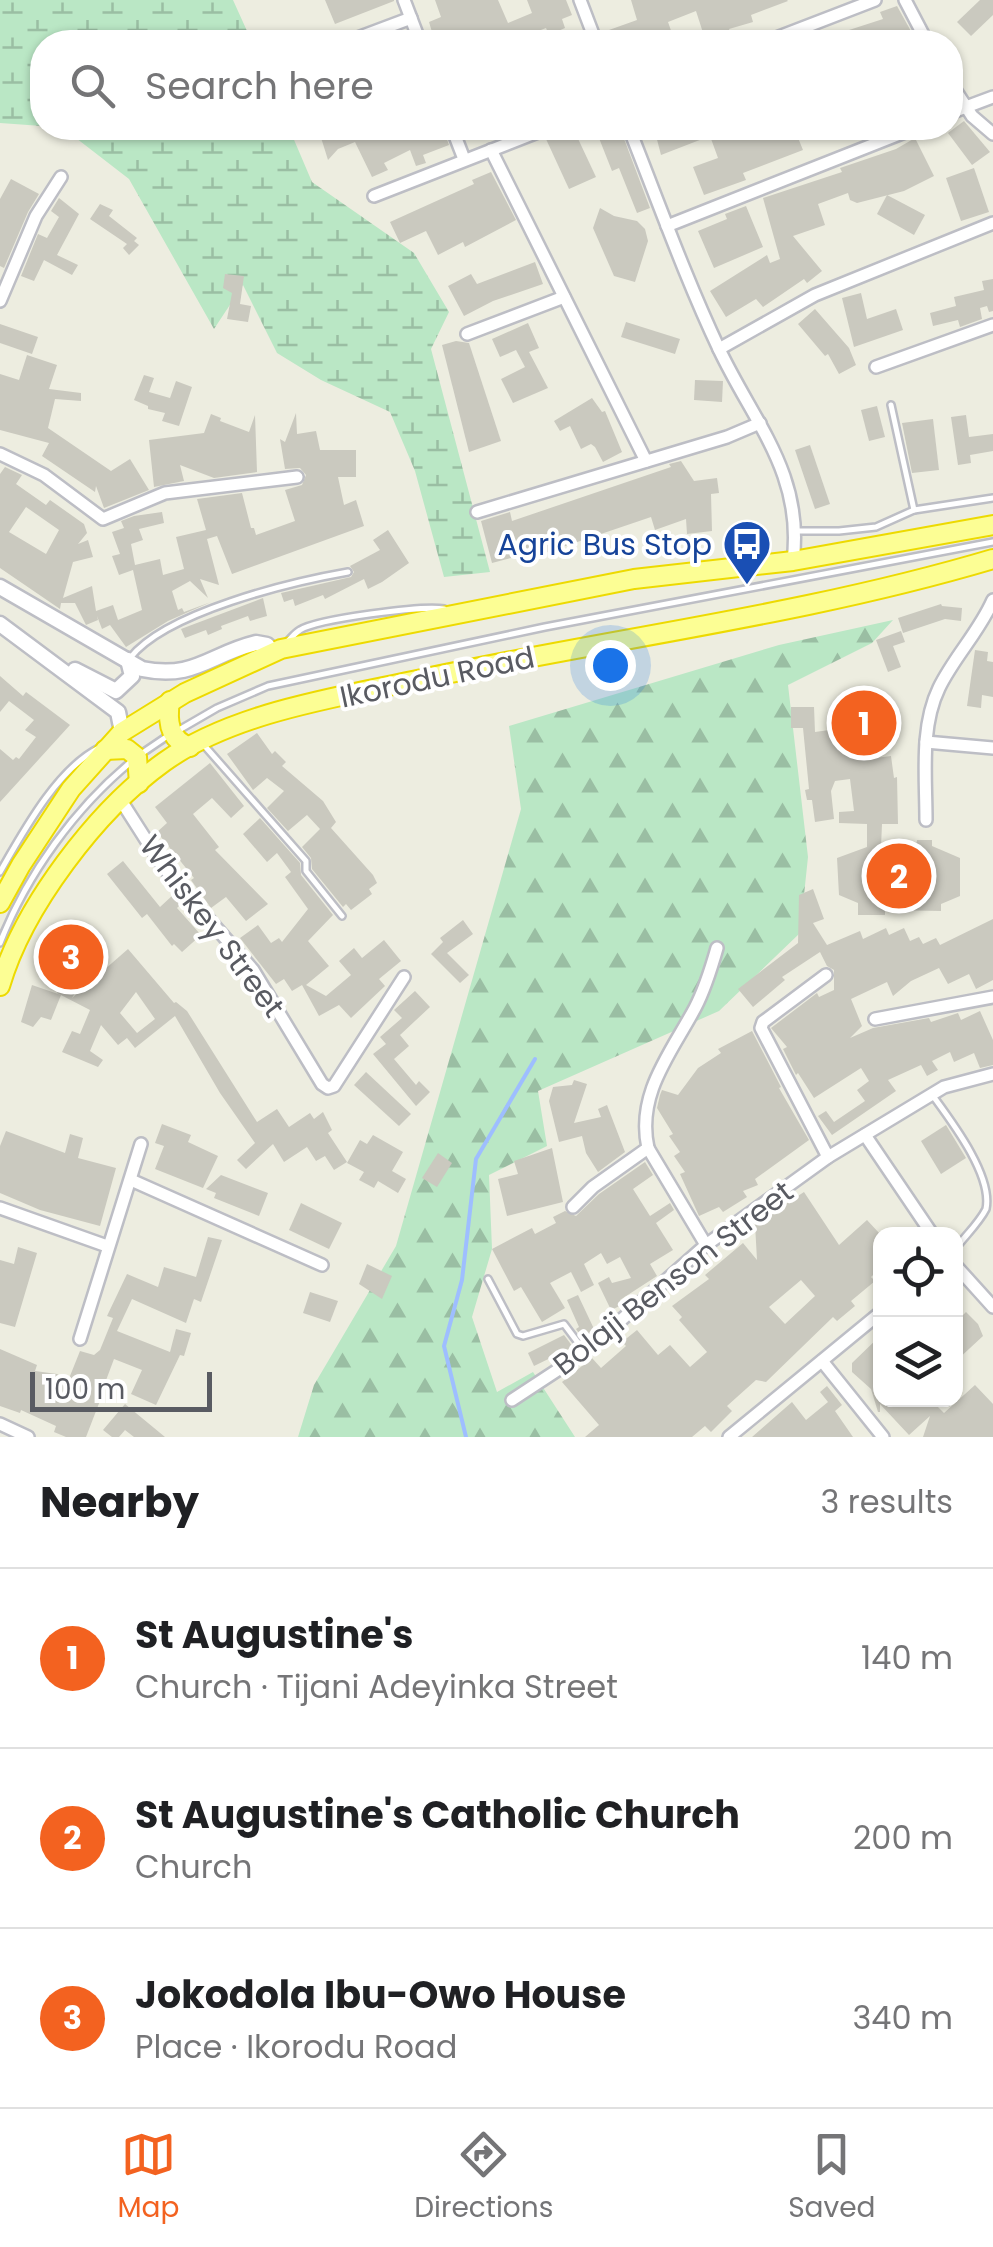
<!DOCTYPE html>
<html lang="en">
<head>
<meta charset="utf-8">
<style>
	:root { --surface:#fff; --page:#f6f6f6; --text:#202124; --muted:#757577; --line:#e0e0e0; --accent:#f36220 }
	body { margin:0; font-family:Poppins,sans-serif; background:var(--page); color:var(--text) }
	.controls { position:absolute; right:30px; bottom:30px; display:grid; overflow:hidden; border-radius:20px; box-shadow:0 2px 8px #0004 }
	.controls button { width:90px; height:90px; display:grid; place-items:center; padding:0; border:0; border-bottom:2px solid var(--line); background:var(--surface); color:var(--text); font:50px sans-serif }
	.scale { position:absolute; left:30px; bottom:25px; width:182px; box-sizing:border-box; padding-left:10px; border:5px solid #595b62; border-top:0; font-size:28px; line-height:35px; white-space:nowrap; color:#595b62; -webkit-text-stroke:8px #fff; paint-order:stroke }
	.you { position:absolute; left:610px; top:665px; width:35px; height:35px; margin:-25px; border:8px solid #fff; border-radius:50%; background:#1a73e8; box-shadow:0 0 0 15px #1a73e833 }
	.badge { display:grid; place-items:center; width:65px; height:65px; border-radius:50%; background:var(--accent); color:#fff; font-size:32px; font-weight:700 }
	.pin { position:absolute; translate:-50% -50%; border:5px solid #fff; box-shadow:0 2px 10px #0006 }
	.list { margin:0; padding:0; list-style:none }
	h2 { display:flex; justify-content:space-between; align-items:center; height:130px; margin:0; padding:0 40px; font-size:42px }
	h2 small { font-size:32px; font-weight:400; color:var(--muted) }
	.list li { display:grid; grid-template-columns:65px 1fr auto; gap:30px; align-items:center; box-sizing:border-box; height:180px; padding:0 40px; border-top:2px solid var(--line) }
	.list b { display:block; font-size:38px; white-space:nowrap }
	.list p { margin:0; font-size:32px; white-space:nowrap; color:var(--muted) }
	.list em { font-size:32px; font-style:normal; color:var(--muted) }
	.icon { flex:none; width:55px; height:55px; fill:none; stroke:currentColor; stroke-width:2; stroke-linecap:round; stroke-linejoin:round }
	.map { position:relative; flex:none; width:993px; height:1437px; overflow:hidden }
	.search { position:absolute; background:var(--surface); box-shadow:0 2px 8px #0004; left:30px; right:30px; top:30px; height:110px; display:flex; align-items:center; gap:25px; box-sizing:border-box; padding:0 35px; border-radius:40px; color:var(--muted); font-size:38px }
	.sheet { height:670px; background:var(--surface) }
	nav { display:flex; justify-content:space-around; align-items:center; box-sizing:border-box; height:140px; border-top:2px solid var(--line); background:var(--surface); font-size:28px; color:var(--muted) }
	nav a { display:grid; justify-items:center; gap:5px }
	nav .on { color:var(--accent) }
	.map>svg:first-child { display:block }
	.forest { fill:url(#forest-firs) }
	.wetland { fill:url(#wetland-marsh) }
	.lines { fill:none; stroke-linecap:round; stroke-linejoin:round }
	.stream { stroke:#9ebeff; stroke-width:4 }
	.building { fill:#cac9bf; fill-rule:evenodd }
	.service-casing { stroke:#bdbec5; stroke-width:10 }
	.minor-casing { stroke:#bdbec5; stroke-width:16 }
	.tertiary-casing { stroke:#bdbec5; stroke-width:19 }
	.trunk-casing { stroke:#edda00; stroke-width:22 }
	.service { stroke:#fff; stroke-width:5 }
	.minor { stroke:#fff; stroke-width:11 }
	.tertiary { stroke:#fff; stroke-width:14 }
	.trunk { stroke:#fcfe94; stroke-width:18 }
	.labels { text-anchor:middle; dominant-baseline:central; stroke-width:8; stroke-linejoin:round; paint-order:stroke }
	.transit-label { font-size:30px; fill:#164399; stroke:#fff; text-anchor:end }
	.street-label { font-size:30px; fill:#595b62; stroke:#fff }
</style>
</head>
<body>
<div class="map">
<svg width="993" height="1437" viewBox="0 0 993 1437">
	<defs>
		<pattern id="forest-firs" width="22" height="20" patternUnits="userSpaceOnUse" patternTransform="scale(2.5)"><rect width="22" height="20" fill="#bae7c5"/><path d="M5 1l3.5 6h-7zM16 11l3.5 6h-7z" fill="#9abea3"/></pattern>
		<pattern id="wetland-marsh" width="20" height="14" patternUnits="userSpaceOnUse" patternTransform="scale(2.5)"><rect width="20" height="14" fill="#bae7c5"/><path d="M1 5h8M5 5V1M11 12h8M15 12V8" fill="none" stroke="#9abea3"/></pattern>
	</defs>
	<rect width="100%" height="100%" fill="#edede0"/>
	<path class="forest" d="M893,620L872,643L788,685L808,857L800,933L719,1011L538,1091L547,1146L489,1175L492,1249L472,1317L497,1392L533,1372L575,1437H298L314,1385L396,1246L521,809L509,726L779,645Z"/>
	<g class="wetland">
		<path d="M0,0H233L252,42H42V126L0,123Z"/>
		<path d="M63,128H289L312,182L414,253L449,312L431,349L490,572L444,577L415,471L390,412L321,380L277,353L243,285L214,329L129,179Z"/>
	</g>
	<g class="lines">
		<path class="stream" d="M466,1437L444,1346L462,1280L476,1159L535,1059"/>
	</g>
	<g class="building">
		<path d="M325,0H394V1L335,24Z"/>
		<path d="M435,0H498L508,23L532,13L527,0H566L572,15L562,19L565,28L549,35L546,28L510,42H435L429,22L441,17Z"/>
		<path d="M631,0H787L788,1L751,15L753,22L729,29L733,40L724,42H706L696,11L668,22L675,42H614L609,30L637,20Z"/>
		<path d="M980,0H993V15L971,36L957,22Z"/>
		<path d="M897,6L917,42H812L883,19L880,12Z"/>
		<path d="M964,121L990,152L972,165L948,133Z"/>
		<path d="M318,128H443L449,145L423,155L426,163L416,166L410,150L384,163L388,170L372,177L355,142L338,149L328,160Z"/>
		<path d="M573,128L596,177L569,189L546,139Z"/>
		<path d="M595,128H620L650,208L637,213L619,168L612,171Z"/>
		<path d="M654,128H794L803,150L743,173L746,180L704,195L693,167L718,158L710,136L661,155Z"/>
		<path d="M915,138L934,176L904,191L857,203L850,200L848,193L818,204L825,225L793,236L822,271L807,283L804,279L763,307L756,299L726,317L710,291L767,255L770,263L780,259L763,198L842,172L840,168L896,149Z"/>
		<path d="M974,168L989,212L961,221L946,178Z"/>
		<path d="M491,172L516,220L465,247L463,242L438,255L426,231L400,243L390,222L474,184L472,180Z"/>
		<path d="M11,179L39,194L28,212L4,268L0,266V199Z"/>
		<path d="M887,195L925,215L914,235L877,214Z"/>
		<path d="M59,198L79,214L57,255L78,265L72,275L44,260L34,281L21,276L38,234L47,238L59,217L51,211Z"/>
		<path d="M100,204L113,210L109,216L137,238L134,241L139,245L129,255L123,248L127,244L90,219Z"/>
		<path d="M746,206L763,247L714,268L698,231L727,219L725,214Z"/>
		<path d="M600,208L614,216L637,221L645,229L648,241L635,282L614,276L593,228Z"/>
		<path d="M535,262L543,284L493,301L464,316L448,286L471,274L477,284Z"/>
		<path d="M225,274L244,276L240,304L251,306L248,322L227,319L232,293L223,288Z"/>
		<path d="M993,279V311L989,312L987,306L980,308L982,319L960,327L958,320L933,326L930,313L956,306L954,297L984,290L982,281Z"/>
		<path d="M861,293L867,319L896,309L903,330L854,347L842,298Z"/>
		<path d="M815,309L849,348L856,365L839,374L828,354L825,356L798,324Z"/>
		<path d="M626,322L680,339L675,354L621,337Z"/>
		<path d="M528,323L539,348L529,352L548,388L513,403L501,379L525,367L516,350L500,357L492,339Z"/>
		<path d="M0,324L38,337L32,354L0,343Z"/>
		<path d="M456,341L469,343L501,441L469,452L442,345Z"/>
		<path d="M27,355L57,365L49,389L81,393V401L55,399L48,428L111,471L130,459L149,490L104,508L96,486L95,492L42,456L49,443L0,430V374L19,380Z"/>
		<path d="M144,375L154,378L149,392L170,398L176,381L192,387L179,426L162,421L165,413L148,409V406L134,400Z"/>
		<path d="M695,380L723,381L722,402L694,400Z"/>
		<path d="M592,398L602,412L605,411L622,452L603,462L595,447L591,444L581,449L570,426L560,431L554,421Z"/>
		<path d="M877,406L885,437L869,441L861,410Z"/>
		<path d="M296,413L297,434L316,431L320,450H356V477H338L344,505L356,500L364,526L232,574L217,536L207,539L219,585L200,579L208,598L190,581L172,591L178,610L182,608L184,612L211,602L168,621L126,647L110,625L102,629L97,616L98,620L86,625L75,603H61L60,609L0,568V474L5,467L22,475L16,484L46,505L50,500L84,524L87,533L78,544L88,540L93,557L73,562L63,598L92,586L96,611L113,605L118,620L142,610L133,570L119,575L112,556L120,554L112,532L124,528L121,521L134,516L162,512L164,523L139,529L143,540L131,544L135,565L160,559L163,575L184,569L176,537L206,530L197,499L242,493L251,528H254L256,535L295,521L285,490L302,485L306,475L300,468L285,469L280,439L285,442ZM26,507L59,530L46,554L9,532Z"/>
		<path d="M211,414L221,418L220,421L249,432L255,415L257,472L214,478L180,465L184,481L154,487L149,440L204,433Z"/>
		<path d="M966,415L969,437L993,434V451L970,455L971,463L958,465L951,417Z"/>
		<path d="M933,419L939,470L912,473L902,423Z"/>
		<path d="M810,445L830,504L815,509L795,450Z"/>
		<path d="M681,461L694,481L717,478L719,493L711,494L712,531L687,534L686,519L655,530L651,517L539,555L538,551L492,563L481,521L510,512L512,521L671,467L669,464Z"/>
		<path d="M388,530L409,563L382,582L368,589L364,579L325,599L323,595L295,606L293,599L284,602L281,593L351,577L354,572L350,566L380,550L373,540Z"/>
		<path d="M263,598L267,616L250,621L248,616L221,626L222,629L208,635L206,630L185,638L181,629Z"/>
		<path d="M941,604L942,606L962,608L961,621L945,619L903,633L898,618Z"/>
		<path d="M901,631L905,642L893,646L901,667L888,672L876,640Z"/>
		<path d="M975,650L988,652L987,661L993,662V697L982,695L981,708L967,706Z"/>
		<path d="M0,676L23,696L26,692L70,725L0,802V749L13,760L16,757L19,759L36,737L25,730L34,720L9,701L0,712Z"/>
		<path d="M890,704L896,737L865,740L868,759L891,756L894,778L897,777L898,824H882L881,847H916L917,840H932V846L960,858V896L941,904V911L885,910V915H858V903L839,895L837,858L867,847V824L839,823V812L854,811L850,779L835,781L831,791L834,819L815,822L812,800H807L805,790L809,789L803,728H791V707H814L815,732L836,729L833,708L849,706V710Z"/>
		<path d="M257,733L272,754L275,751L286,762L282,766L323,801L336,822L331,828L373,875L377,883L369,889L372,894L351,910L346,904L343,907L312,869L311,858L302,847L320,829L307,815L288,831L267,808L284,791L267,778L253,790L227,754Z"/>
		<path d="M210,763L244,806L231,818L212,798L193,814L219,847L215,850L268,904L246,921L226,897L211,908L191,880L194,878L157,832L167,823L155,807Z"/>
		<path d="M260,818L300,863L301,875L333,915L308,941L329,966L306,985L326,996L351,975L339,961L354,948L362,958L384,940L401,961L379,979L385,986L351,1018L339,1005L319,1016L302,985L292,991L284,979L276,984L240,938L258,925L271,943L279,938L282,942L308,909L285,877L291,872L277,853L267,862L243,834Z"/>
		<path d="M123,861L160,907L173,895L181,904L177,908L201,935L182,952L174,944L172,946L147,914L142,918L107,874Z"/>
		<path d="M813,889L824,919L813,923L827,945L860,931L863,939L886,928L889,935L904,928L910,941L919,937L923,944L936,938L940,945L993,919V980L976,989L969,974L948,984L939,968L911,981L893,996L887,982L851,999L862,1026L850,1038L873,1028L929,1018L931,1022L958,1013L961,1020L980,1011L993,1040V1065L980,1068L974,1053L954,1062L950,1052L932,1061L938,1070L927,1076L921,1065L888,1080L896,1091L832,1135L818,1116L826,1111L834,1122L865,1101L857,1090L869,1081L861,1068L814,1098L798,1073L796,1075L783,1049L787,1047L771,1028L817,993L819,997L834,990V970L827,966L820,952L782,977L785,980L753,1007L738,989L798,943L799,895Z"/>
		<path d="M463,920L473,934L447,953L469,975L460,983L431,954L443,942L440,938Z"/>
		<path d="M61,925L98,953L72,998L128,949L174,1003L176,1002L187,1011L257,1122L277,1109L289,1127L310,1113L314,1119L323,1112L332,1130L328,1133L347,1162L334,1170L325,1156L316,1161L307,1147L284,1162L273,1144L246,1169L237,1160L255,1143L220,1093L175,1016L135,1048L127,1038L118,1045L101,1025L90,1051L103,1060L98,1067L62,1052L72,1031L80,1034L90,1010L57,993L67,973L44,961L47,945ZM136,992L155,1019L137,1033L120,1013Z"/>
		<path d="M32,985L61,995L51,1020L41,1017L33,1027L21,1022Z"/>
		<path d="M415,991L430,1007L400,1035L409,1046L394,1059L416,1085L419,1081L430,1092L416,1106L373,1054L386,1044L380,1037L402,1018L394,1010Z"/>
		<path d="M752,1031L781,1087L779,1088L809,1140L755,1179L758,1185L743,1191L747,1197L723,1212L719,1207L699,1216L680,1174L685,1172L674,1156L680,1152L669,1136L673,1134L657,1108L660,1095L662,1090L678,1095L698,1068L721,1053L718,1049Z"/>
		<path d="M366,1072L411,1114L399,1126L354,1085Z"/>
		<path d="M574,1080L587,1084L574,1123L601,1117L598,1109L607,1105L625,1152L598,1172L586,1153L582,1136L559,1142L549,1101L553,1087L572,1085Z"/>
		<path d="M162,1124L191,1135L188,1142L218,1156L203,1188L155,1169L164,1146L155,1143Z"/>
		<path d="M946,1125L966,1158L941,1174L921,1141Z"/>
		<path d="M6,1131L65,1153L70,1134L83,1138L78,1158L116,1168L100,1226L40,1210L0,1193V1146Z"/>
		<path d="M373,1135L403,1152L392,1171L406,1179L398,1193L378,1181L374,1188L359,1180L364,1172L347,1163L360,1140L367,1144Z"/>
		<path d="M552,1148L563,1202L507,1216L498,1179L518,1174L514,1161Z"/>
		<path d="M438,1153L452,1163L437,1187L422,1178Z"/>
		<path d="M645,1162L653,1175L633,1189L650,1216L670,1203L674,1210L656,1223L673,1250L650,1264L657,1276L620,1300L622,1305L611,1310L598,1283L609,1277L612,1283L631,1278L620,1257L607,1264L601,1253L584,1264L594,1285L581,1292L571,1272L550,1283L565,1308L542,1322L521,1287L514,1291L492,1249L532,1228L535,1234L556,1223L553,1217L565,1211L576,1216L599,1194Z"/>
		<path d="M221,1175L268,1193L259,1216L214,1198L216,1193L206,1189Z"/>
		<path d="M804,1192L839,1245L867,1220L880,1234V1268L871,1277L875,1281L851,1301L855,1306L837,1321L833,1317L766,1382L756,1380L727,1406L732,1411L711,1432L705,1426L692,1437H585L599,1425L562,1382L592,1358L601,1368L626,1346L622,1342L637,1330L658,1355L670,1345L690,1367L707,1352L679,1320L682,1317L672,1306L709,1279L705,1275L743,1243L757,1260L755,1224ZM801,1280L815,1296L785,1324L769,1307Z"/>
		<path d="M301,1203L342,1223L329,1249L289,1230Z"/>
		<path d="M208,1237L222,1240L201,1302L194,1299L186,1323L132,1299L117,1331L170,1352L176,1329L191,1333L184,1356L180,1355L156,1405L131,1394L142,1370L114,1359L105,1383L96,1379L104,1386L103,1393L86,1437H66L54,1432L56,1426L21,1410L20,1413L0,1406V1349L37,1365L35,1371L57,1374L68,1381L80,1351L94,1355L100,1350L113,1318L107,1316L127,1274L158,1287L164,1267L196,1277Z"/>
		<path d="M18,1247L37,1253L15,1327L0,1323V1260L14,1264Z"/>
		<path d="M367,1264L392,1276L382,1299L359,1284Z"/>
		<path d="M310,1292L338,1301L330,1322L303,1313Z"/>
		<path d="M578,1295L595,1331L583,1339L576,1329L579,1327L567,1300Z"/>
		<path d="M966,1312L978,1324L983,1336L956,1361V1313L960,1318Z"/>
		<path d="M564,1335L573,1347L534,1366L528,1353Z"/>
		<path d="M880,1336V1400H931L944,1413L975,1385L993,1404V1437H923L930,1416L909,1435L880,1404V1412H878L871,1389L852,1372V1363Z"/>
		<path d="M827,1386L842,1405L835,1411L853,1437H752L792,1402L806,1420L828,1402L820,1392Z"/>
		<path d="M125,1404L165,1437H134L125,1430L119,1437H112L103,1430Z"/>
	</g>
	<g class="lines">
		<g class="service-casing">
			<g id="service">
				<path d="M891,405L914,510"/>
				<path d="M797,531H839L876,527L914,510L993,498"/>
				<path d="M288,641C292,637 295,633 300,630C317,619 424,605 444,609"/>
				<path d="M130,658C166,612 291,582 348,572"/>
				<path d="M179,730L217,708L268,686L545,627L993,542"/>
				<path d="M203,744L306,861V871L342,916"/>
				<path d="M141,754L169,735"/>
				<path d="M0,872C23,832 57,769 99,748"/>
				<path d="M0,943C27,874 75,808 132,761"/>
				<path d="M933,1096C952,1122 993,1176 986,1209C979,1223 965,1236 956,1248"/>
				<path d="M488,1279L517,1334L523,1336L564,1324L585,1352"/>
			</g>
		</g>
		<g class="minor-casing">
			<g id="minor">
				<path d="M404,0L420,42"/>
				<path d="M580,0L596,42"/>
				<path d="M905,0L927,42"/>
				<path d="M347,42L411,18"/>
				<path d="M766,42L875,0"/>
				<path d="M950,82L972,116L993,134"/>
				<path d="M950,113L993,97"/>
				<path d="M452,128L464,159"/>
				<path d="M629,128C658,201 685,277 719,349C754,423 804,474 793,561"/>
				<path d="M491,150L646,461"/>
				<path d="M374,196L548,128"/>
				<path d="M667,226L915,128"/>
				<path d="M0,301L36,216L61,177"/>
				<path d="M467,334L564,297"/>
				<path d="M719,349L815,295L993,223"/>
				<path d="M876,367L993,325"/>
				<path d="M0,454L44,475L103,519L165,493L297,477"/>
				<path d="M477,512L727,437L760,423"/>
				<path d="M926,742L993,748"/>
				<path d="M120,799L164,868L253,970L322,1084L328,1088L334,1086L404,977"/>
				<path d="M926,820C926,777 920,727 939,688C954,657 979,632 993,600"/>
				<path d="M826,975L763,1022L761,1028L828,1157"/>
				<path d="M875,1019L993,997"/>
				<path d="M865,1135L932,1234"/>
				<path d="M648,1148L706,1245"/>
				<path d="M131,1180L322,1265"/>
				<path d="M573,1207L593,1187L648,1148C636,1094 671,1053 695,1008C705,989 711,969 717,948"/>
				<path d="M0,1208L107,1246"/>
				<path d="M956,1266L993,1307"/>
				<path d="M80,1339L141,1144"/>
				<path d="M822,1361L883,1437"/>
				<path d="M512,1400L585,1352L706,1245L828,1157L944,1087L993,1074"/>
				<path d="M0,1424L28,1437"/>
				<path d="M729,1437L880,1313"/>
			</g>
		</g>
		<g class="tertiary-casing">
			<g id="tertiary">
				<path d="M0,587L142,669C194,680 210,654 256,643L267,645L273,653"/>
				<path d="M0,624L118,712L122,732"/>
				<path d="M75,670L116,691L132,676L128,660"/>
			</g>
		</g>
		<g class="trunk-casing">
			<g id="trunk">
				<path d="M170,701C167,721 169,740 190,747"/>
				<path d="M105,750L127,749L137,757L139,783"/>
				<path d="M0,903L21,865L71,789L122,732L185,693L281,649L634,579L793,561L993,525"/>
				<path d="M0,986C23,907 97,810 164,762C234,712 339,697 422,679C613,638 805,615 993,559"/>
			</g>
		</g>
		<use href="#service" class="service"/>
		<use href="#minor" class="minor"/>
		<use href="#tertiary" class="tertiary"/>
		<use href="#trunk" class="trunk"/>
	</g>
	<defs>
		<g id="bus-pin" transform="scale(2.5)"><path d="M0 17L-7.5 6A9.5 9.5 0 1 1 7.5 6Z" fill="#1a4fb4" stroke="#fff"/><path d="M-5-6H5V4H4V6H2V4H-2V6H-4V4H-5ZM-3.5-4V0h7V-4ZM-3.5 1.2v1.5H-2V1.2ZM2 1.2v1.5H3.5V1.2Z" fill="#fff"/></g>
	</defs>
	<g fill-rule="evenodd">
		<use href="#bus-pin" x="747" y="544"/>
	</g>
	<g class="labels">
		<g class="transit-label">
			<text x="712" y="544">Agric Bus Stop</text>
		</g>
		<g class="street-label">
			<text transform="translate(437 677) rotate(-12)">Ikorodu Road</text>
			<text transform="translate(212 926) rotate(53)">Whiskey Street</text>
			<text transform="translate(673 1278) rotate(-38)">Bolaji Benson Street</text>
		</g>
	</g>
</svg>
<div class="controls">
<button><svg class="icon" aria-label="locate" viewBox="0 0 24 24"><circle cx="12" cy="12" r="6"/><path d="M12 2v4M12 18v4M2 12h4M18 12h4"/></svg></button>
<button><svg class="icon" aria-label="layers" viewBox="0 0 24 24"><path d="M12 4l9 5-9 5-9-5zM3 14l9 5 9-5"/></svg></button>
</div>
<div class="scale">100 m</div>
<div class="you"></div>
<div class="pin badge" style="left:864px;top:723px">1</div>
<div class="pin badge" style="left:899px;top:876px">2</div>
<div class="pin badge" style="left:71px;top:957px">3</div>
<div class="search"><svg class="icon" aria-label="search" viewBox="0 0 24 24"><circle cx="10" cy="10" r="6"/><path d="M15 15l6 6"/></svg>Search here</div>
</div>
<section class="sheet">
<h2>Nearby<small>3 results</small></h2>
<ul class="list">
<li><span class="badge">1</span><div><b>St Augustine's</b><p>Church · Tijani Adeyinka Street</p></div><em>140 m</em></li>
<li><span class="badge">2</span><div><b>St Augustine's Catholic Church</b><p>Church</p></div><em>200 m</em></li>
<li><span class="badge">3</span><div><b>Jokodola Ibu-Owo House</b><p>Place · Ikorodu Road</p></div><em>340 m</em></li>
</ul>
</section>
<nav>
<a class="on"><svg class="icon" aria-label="map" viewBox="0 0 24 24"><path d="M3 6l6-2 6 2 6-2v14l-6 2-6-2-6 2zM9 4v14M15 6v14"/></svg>Map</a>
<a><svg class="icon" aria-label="directions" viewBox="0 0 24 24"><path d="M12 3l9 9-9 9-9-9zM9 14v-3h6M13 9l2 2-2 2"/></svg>Directions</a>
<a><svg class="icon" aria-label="saved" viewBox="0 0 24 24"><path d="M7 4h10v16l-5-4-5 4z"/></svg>Saved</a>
</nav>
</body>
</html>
